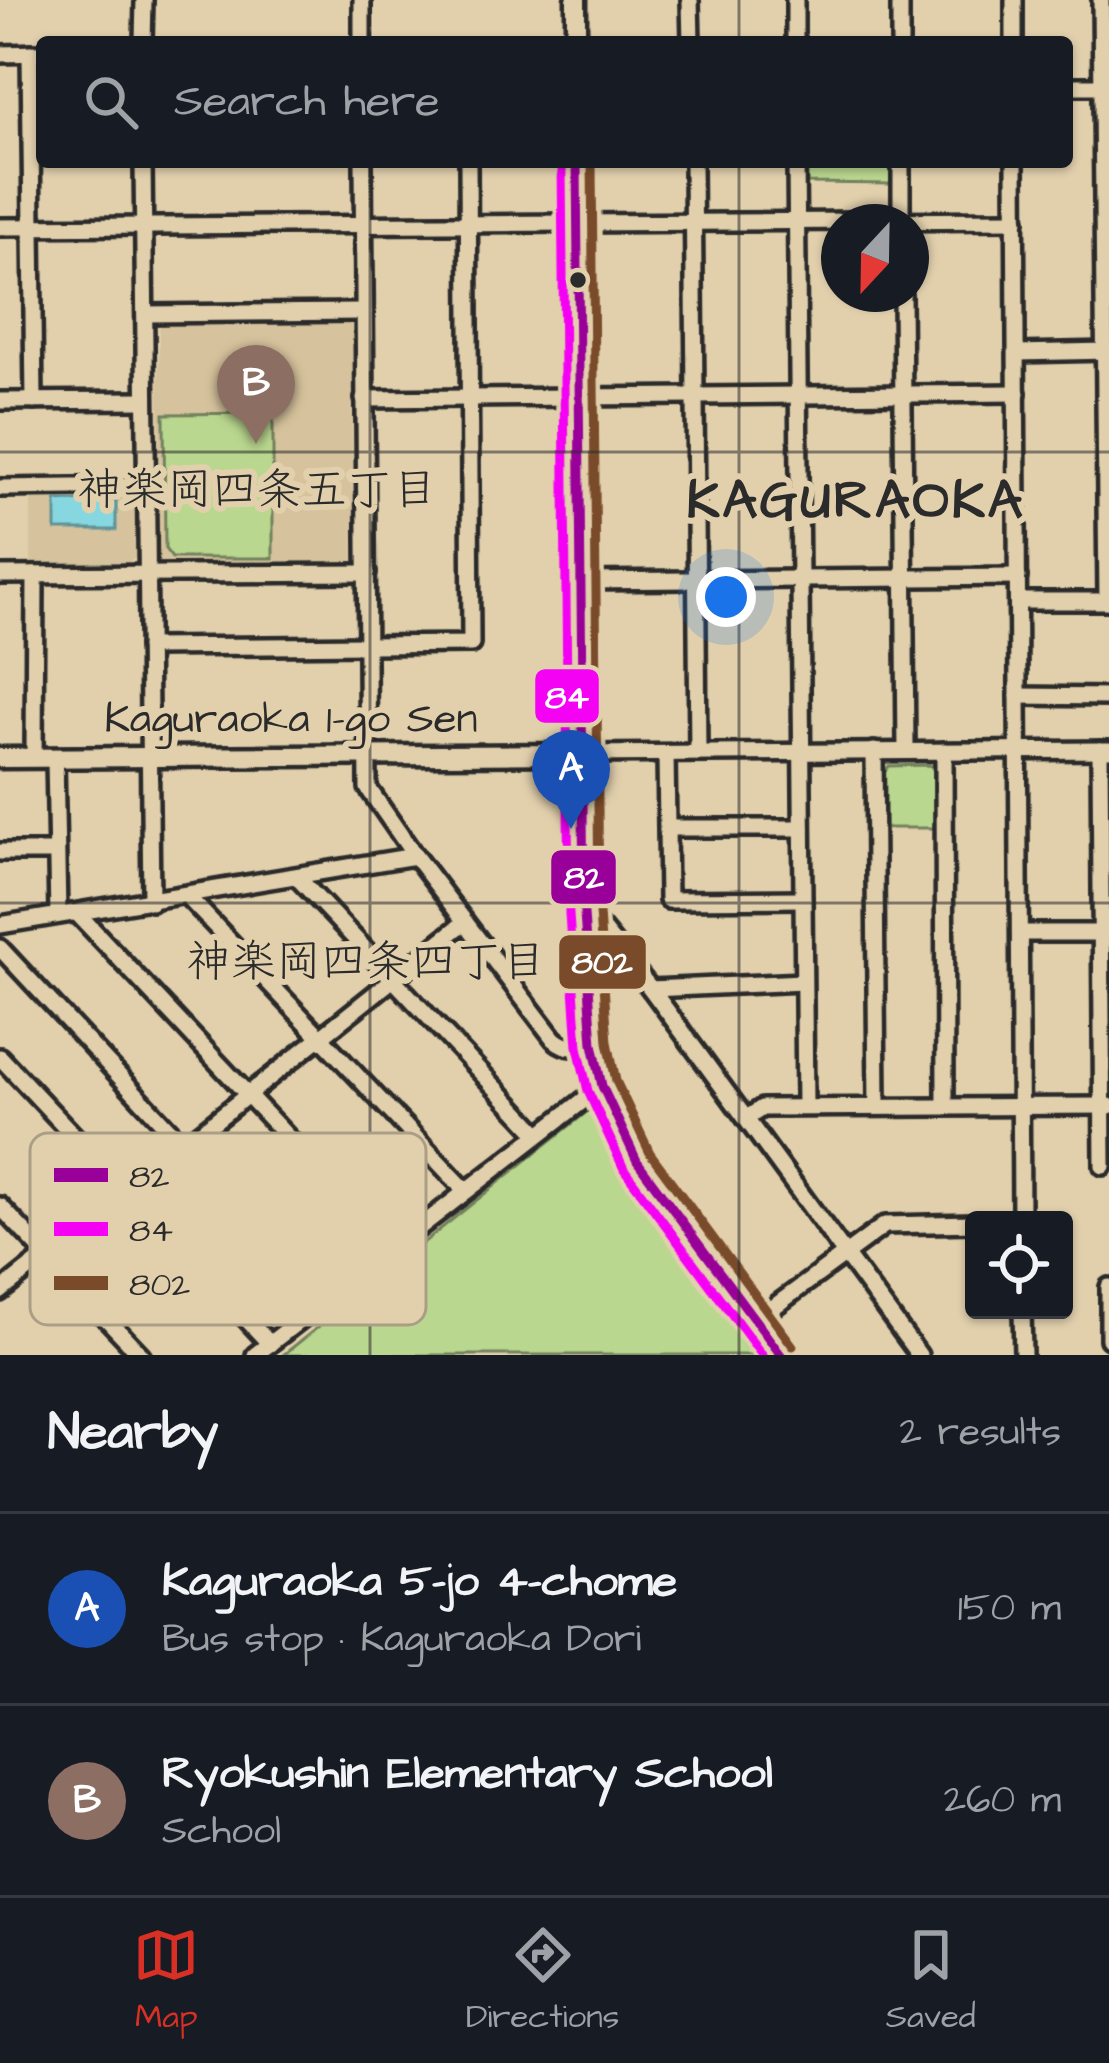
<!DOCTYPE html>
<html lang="en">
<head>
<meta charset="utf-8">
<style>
	:root { --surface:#171b24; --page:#242831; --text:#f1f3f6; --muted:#9ea1a6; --line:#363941; --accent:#d93025 }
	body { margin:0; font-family:"Architects Daughter","Klee One",sans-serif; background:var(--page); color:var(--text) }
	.controls { position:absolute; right:36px; bottom:36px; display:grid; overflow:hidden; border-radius:12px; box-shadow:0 3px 9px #0004 }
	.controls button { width:108px; height:108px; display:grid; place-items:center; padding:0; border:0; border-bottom:3px solid var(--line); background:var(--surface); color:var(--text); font:60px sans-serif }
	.compass { position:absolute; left:821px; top:204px; width:108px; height:108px; border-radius:50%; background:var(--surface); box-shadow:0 3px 9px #0004; rotate:202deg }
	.you { position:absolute; left:726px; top:597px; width:42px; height:42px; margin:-30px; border:9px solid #fff; border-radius:50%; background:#1a73e8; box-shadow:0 0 0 18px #1a73e833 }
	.badge { display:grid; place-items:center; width:78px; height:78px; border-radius:50%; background:var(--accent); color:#fff; font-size:39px; font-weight:700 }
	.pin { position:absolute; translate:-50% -99px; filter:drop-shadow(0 3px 6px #0008) }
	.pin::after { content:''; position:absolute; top:63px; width:42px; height:36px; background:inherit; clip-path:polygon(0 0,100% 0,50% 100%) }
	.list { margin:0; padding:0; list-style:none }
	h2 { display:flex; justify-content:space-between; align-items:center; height:156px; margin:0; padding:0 48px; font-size:51px }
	h2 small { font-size:39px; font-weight:400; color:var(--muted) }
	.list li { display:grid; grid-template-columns:78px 1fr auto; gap:36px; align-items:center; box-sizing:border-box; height:192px; padding:0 48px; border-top:3px solid var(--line) }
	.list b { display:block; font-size:45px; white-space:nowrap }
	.list p { margin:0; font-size:39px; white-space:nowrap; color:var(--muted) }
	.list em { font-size:39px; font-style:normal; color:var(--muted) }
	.icon { flex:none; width:66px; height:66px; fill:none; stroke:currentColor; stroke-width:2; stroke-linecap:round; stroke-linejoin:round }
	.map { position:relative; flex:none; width:1109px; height:1355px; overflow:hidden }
	.search { position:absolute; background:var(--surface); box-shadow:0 3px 9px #0004; left:36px; right:36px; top:36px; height:132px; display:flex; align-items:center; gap:30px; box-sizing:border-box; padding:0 42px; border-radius:12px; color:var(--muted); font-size:45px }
	.sheet { height:540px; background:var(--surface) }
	nav { display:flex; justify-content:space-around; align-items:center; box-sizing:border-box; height:168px; border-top:3px solid var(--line); background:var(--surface); font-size:33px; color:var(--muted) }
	nav a { display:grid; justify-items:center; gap:6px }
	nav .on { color:var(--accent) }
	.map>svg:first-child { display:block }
	.built { fill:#d6c39d }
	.green { fill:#bad78f; stroke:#72815d; stroke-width:3 }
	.water { fill:#86d7df; stroke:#629297; stroke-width:3 }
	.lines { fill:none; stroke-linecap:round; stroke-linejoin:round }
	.minor-casing { stroke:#2b2b2b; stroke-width:24 }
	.tertiary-casing { stroke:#2b2b2b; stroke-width:27 }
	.minor { stroke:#e2d0ad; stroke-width:15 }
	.tertiary { stroke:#e2d0ad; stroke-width:18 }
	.bus-1-casing { stroke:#e2d0ad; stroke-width:18 }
	.bus-2-casing { stroke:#e2d0ad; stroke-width:18 }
	.bus-3-casing { stroke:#e2d0ad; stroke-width:18 }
	.bus-1 { stroke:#909; stroke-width:9 }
	.bus-2 { stroke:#f402f4; stroke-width:9 }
	.bus-3 { stroke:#7a4b2a; stroke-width:9 }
	.grid { fill:none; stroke:#2b2b2b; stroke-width:3; stroke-opacity:0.55 }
	.bus-dot { fill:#2b2b2b; stroke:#e2d0ad; stroke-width:4.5 }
	.labels { text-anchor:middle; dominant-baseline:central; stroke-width:12; stroke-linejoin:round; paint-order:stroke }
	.street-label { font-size:42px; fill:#2b2b2b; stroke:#e2d0ad }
	.neighbourhood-label { font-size:45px; fill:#2b2b2b; stroke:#e2d0ad }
	.district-label { font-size:54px; font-weight:bold; letter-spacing:3px; fill:#2b2b2b; stroke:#e2d0ad }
	.key { fill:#e2d0ad; stroke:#ab9e86; stroke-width:3 }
	.key-label { font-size:33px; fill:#2b2b2b }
	.line-badge { stroke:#e2d0ad; stroke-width:4.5 }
	.badge-label { font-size:33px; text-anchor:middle; font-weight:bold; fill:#fff }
</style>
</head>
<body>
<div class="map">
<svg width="1109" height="1355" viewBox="0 0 1109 1355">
	<rect width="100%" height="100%" fill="#e2d0ad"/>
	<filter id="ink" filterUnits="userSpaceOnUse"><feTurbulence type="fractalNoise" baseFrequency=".00833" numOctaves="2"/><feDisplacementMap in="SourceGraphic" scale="24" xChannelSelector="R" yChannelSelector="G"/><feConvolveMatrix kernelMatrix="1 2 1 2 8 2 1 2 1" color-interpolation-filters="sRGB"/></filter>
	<g filter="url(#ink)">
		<g class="built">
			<path d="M345,320L352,327L353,560L348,565L166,566L159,560V328L166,322Z"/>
			<path d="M31,497H131L136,503V558L129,562H31Z"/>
		</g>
		<g class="green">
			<path d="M807,162H893V184L807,183Z"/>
			<path d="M273,413V558H172L165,549L164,414Z"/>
			<path d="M930,765L937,775L938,828H884L883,774L889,766Z"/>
			<path d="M603,1099L776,1355H283Z"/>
		</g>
		<rect class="water" x="56" y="501" width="60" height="29"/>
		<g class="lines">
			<g class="minor-casing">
				<g id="minor">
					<path d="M362,0V42"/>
					<path d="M690,0L691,42"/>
					<path d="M795,0V42"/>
					<path d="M900,0V42"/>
					<path d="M1014,0V42"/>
					<path d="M1101,0L1107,601"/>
					<path d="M143,42L144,0"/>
					<path d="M30,53L34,401"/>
					<path d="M0,54L42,53"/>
					<path d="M1067,86H1109"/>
					<path d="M143,162L151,902"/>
					<path d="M363,162L368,788L415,856L554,1039C567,1050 577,1048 593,1044"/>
					<path d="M693,162L698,753"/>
					<path d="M796,162L805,1107"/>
					<path d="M901,162V222"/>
					<path d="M1015,162L1021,1220"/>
					<path d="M0,227L1016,220"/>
					<path d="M902,294L906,751"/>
					<path d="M145,314L364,312"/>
					<path d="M1017,353L1109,351"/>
					<path d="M364,399L1017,393"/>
					<path d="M0,401L145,400"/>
					<path d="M0,488L146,486"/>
					<path d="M0,575L367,573"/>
					<path d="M579,581L1018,577"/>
					<path d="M1018,601H1109"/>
					<path d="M148,647L471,644L468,162"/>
					<path d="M1018,696L1109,697"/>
					<path d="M1100,750L1103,1166"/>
					<path d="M874,751L877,1106"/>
					<path d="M944,751L945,1106"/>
					<path d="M583,754L1109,750"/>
					<path d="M666,754L668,900L803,899"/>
					<path d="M34,758L35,575"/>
					<path d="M55,758L58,915"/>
					<path d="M668,828H802"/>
					<path d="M0,852H56"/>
					<path d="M297,877L538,1133"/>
					<path d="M187,896L465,1190"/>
					<path d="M77,913L391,1247"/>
					<path d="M584,914L597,923L651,989L919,1355"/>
					<path d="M0,925L415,856"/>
					<path d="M1020,933H1106"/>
					<path d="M0,948L326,1298"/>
					<path d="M651,989L803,982"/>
					<path d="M0,1057L270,1344"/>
					<path d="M747,1118L762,1108L1109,1106"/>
					<path d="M0,1206L141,1355"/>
					<path d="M1109,1287V1339"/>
					<path d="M0,1292L465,922"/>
					<path d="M1022,1310L1023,1355"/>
					<path d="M756,1320L885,1225L974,1223"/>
					<path d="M255,1355L602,1086"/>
				</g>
			</g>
			<g class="tertiary-casing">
				<g id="tertiary">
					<path d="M576,0V42"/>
					<path d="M577,162L584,914L593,1044L602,1086L637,1161L781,1355"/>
					<path d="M0,758L583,754"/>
				</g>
			</g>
			<use href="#minor" class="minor"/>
			<use href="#tertiary" class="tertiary"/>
			<g class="bus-1-casing">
				<path id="bus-1" d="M577,162L584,914L593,1044L602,1086L637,1161L781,1355"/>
			</g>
			<g class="bus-2-casing">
				<path id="bus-2" d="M562,162L569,914L578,1047L588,1091L624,1169L762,1355"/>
			</g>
			<g class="bus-3-casing">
				<path id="bus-3" d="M592,162L599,913L608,1042L616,1081L650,1153L793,1346"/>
			</g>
			<use href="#bus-1" class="bus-1"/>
			<use href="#bus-2" class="bus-2"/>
			<use href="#bus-3" class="bus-3"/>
		</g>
	</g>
	<path class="grid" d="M370,0V42M739,0V42M370,162V1355M739,162V1355M0,452H1109M0,903H1109"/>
	<circle class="bus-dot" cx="578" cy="280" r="10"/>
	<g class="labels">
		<g class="street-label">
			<text x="291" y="720">Kaguraoka 1-go Sen</text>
		</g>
		<g class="neighbourhood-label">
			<text x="257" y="491">神楽岡四条五丁目</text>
			<text x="366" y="963">神楽岡四条四丁目</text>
		</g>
		<g class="district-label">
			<text x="856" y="501">KAGURAOKA</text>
		</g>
	</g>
	<rect x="30" y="1133" width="396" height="192" rx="18" class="key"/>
	<rect x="54" y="1168" width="54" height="14" fill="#909"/>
	<rect x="54" y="1222" width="54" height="14" fill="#f402f4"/>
	<rect x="54" y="1276" width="54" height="14" fill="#7a4b2a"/>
	<g class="key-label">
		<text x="129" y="1187">82</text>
		<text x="129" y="1241">84</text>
		<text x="129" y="1295">802</text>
	</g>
	<g class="line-badge">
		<rect x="533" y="667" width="68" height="58" rx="12" fill="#f402f4"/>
		<rect x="549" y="848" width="69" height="58" rx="12" fill="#909"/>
		<rect x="557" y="933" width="91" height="58" rx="12" fill="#7a4b2a"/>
	</g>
	<g class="badge-label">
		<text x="567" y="708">84</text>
		<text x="584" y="888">82</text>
		<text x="602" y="973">802</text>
	</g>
</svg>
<div class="controls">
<button><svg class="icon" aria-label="locate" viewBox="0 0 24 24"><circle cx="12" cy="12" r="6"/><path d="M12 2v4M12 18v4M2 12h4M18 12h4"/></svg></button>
</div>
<svg class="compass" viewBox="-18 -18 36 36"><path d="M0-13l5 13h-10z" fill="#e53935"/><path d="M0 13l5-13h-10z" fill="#9ea1a6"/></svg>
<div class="you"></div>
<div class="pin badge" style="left:571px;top:829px;background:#1a4fb4">A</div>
<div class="pin badge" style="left:256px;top:444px;background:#8d6e63">B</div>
<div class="search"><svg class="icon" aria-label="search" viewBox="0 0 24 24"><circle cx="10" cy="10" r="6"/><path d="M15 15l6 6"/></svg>Search here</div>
</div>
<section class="sheet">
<h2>Nearby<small>2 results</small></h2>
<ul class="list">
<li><span class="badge" style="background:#1a4fb4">A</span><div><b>Kaguraoka 5-jo 4-chome</b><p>Bus stop · Kaguraoka Dori</p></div><em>150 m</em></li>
<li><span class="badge" style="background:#8d6e63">B</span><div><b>Ryokushin Elementary School</b><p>School</p></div><em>260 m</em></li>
</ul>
</section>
<nav>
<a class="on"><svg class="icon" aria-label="map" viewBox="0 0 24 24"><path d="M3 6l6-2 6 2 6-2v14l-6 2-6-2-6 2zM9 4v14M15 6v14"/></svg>Map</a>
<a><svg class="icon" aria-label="directions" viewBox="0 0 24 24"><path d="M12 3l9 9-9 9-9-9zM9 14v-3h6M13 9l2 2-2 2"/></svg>Directions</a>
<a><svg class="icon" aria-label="saved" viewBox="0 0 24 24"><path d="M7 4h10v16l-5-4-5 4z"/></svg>Saved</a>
</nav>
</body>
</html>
